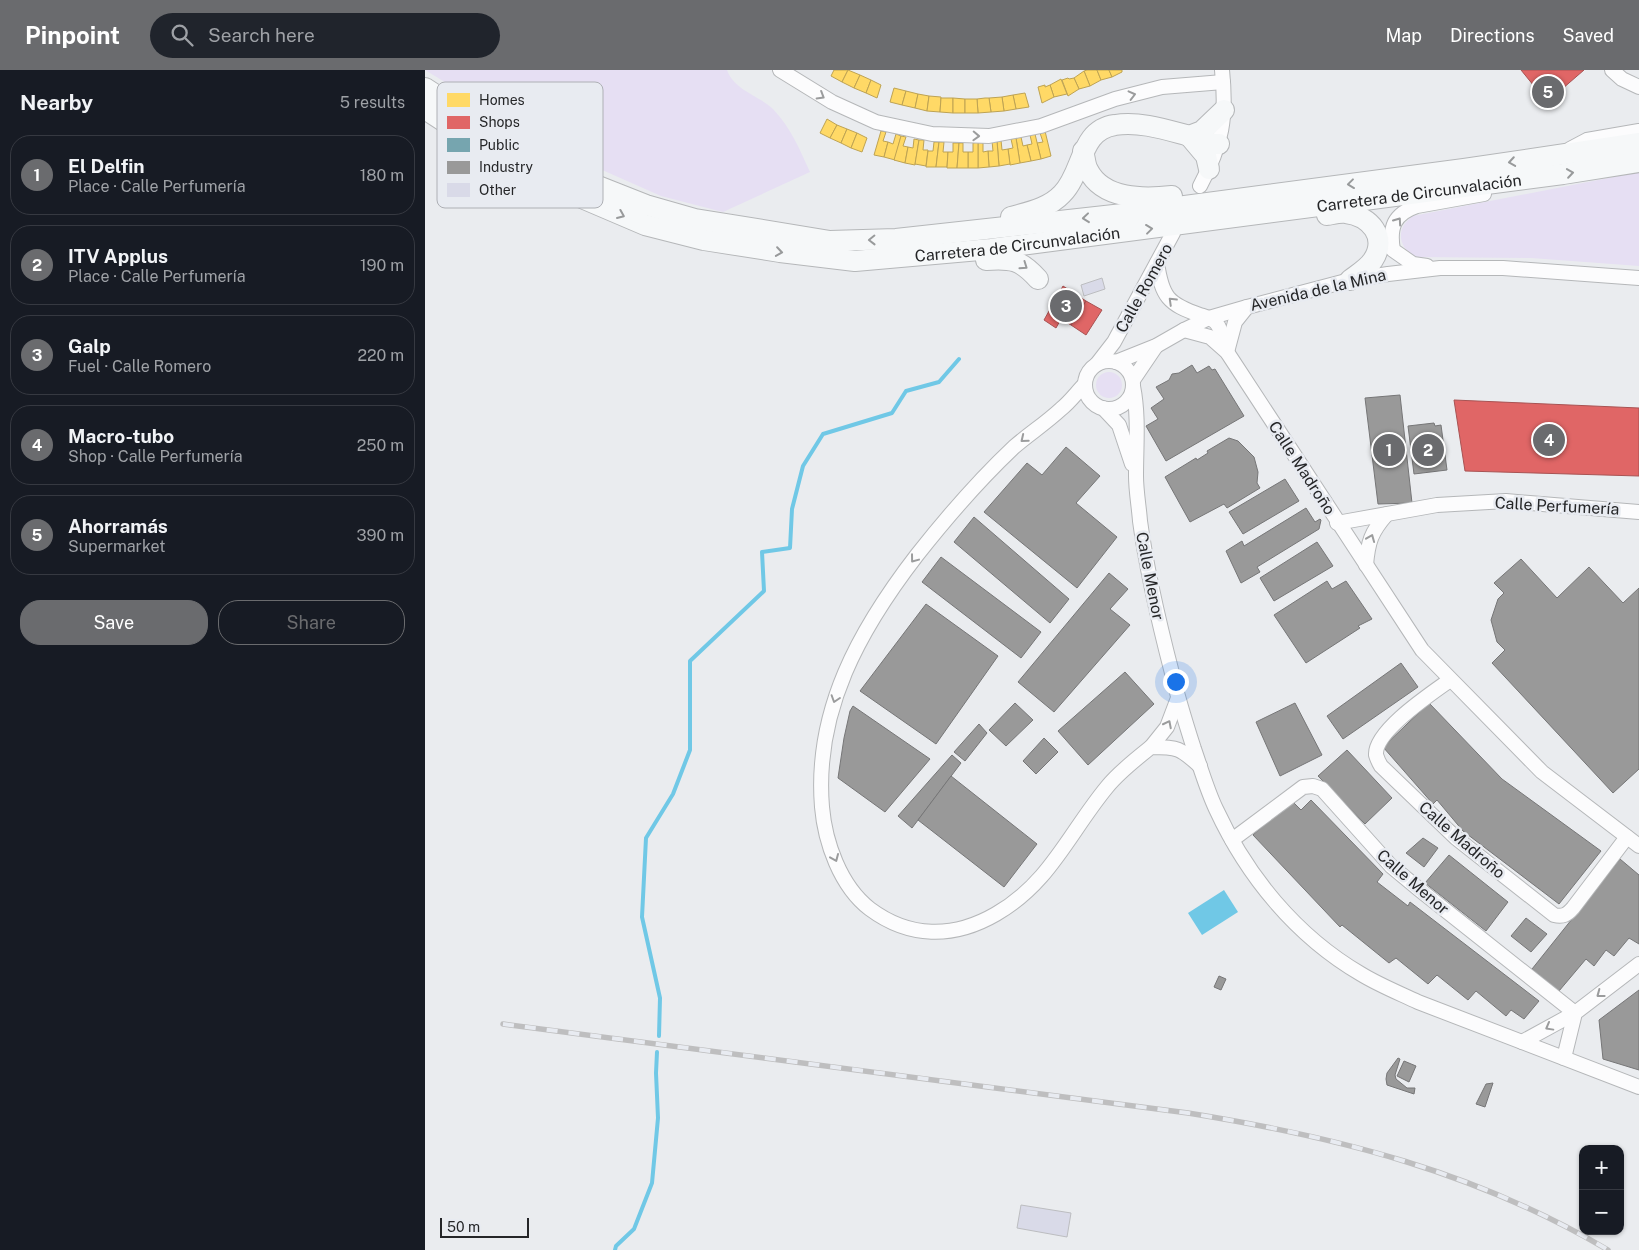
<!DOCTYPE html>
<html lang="en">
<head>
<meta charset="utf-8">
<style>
	:root { --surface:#171b24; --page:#20242c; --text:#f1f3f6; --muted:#9ea1a6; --line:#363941; --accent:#6a6b6e }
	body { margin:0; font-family:"Public Sans",sans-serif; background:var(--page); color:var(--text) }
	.controls { position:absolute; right:15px; bottom:15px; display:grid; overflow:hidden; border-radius:10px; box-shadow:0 1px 4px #0004 }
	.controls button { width:45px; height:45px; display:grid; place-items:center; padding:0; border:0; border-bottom:1px solid var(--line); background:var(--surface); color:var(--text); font:25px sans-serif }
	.scale { position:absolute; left:15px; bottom:12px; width:89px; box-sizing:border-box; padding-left:5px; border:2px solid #252628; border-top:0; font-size:14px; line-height:18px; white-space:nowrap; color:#252628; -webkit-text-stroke:4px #e8ebf1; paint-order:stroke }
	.you { position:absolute; left:750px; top:611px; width:18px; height:18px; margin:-12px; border:4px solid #fff; border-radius:50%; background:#1a73e8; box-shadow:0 0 0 8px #1a73e833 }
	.badge { display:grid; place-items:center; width:32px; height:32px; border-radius:50%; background:var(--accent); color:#fff; font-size:16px; font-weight:700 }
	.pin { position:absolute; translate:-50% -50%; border:2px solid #fff; box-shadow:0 1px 5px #0006 }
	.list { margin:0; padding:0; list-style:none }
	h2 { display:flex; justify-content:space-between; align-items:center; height:65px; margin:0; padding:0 20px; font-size:21px }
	h2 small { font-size:16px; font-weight:400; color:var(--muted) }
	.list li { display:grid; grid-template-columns:32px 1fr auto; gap:15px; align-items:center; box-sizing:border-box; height:80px; margin:0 10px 10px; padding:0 10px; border:1px solid var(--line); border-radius:20px }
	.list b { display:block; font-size:19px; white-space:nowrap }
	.list p { margin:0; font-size:16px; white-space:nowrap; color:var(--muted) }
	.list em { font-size:16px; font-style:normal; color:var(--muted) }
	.actions { display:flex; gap:10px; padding:15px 20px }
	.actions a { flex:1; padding:11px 0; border:1px solid var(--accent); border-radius:20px; text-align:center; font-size:18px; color:var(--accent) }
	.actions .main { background:var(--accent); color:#fff }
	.icon { flex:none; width:28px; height:28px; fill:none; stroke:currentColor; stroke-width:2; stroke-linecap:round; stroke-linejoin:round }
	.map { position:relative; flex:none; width:1214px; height:1180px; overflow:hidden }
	header { display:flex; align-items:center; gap:30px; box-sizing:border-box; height:70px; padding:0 25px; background:var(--accent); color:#fff }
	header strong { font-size:24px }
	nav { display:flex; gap:28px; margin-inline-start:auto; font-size:18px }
	.search { width:350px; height:45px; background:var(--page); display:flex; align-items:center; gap:12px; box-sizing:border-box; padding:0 18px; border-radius:28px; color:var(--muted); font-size:19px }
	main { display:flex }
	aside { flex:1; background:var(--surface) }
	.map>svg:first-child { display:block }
	.green { fill:#e6dff3 }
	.water { fill:#70c8e6 }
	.homes { fill:#ffd966; stroke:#bea353 }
	.shops { fill:#e06666; stroke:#a85353 }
	.industry { fill:#999; stroke:#767677 }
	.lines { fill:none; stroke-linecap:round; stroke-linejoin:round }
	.stream { stroke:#70c8e6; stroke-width:4 }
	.building { fill:#d9dae8; stroke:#bcbdc0 }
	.minor-casing { stroke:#b5b7b9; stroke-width:16 }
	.secondary-casing { stroke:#b5b7b9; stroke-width:22 }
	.minor { stroke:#fcfcfd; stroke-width:14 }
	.secondary { stroke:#f6f8f9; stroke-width:20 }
	.rail-casing { stroke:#bebebf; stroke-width:5.5 }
	.rail { stroke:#e8ebf1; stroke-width:4; stroke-dasharray:11; stroke-linecap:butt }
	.oneway { stroke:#9b9c9d }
	.oneway2 { stroke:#989a9b }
	.labels { text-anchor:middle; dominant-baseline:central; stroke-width:5; stroke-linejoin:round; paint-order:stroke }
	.street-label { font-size:16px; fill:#252628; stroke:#e8ebf1 }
	.key { fill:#e8ebf1; stroke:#aeb0b5; stroke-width:1 }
	.key-label { font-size:14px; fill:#252628 }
</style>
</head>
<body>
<header>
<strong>Pinpoint</strong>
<div class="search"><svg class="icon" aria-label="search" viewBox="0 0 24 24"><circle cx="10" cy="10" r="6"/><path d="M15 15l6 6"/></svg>Search here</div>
<nav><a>Map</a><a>Directions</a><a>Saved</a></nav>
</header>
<main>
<aside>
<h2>Nearby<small>5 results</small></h2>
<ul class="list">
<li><span class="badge">1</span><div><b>El Delfin</b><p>Place · Calle Perfumería</p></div><em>180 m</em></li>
<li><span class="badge">2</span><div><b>ITV Applus</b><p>Place · Calle Perfumería</p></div><em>190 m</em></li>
<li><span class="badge">3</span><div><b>Galp</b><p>Fuel · Calle Romero</p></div><em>220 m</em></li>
<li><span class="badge">4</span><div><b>Macro-tubo</b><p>Shop · Calle Perfumería</p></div><em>250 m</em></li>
<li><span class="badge">5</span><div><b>Ahorramás</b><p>Supermarket</p></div><em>390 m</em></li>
</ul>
<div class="actions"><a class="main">Save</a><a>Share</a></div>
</aside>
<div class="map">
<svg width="1214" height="1180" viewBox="0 0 1214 1180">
	<rect width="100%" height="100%" fill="#eaecef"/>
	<g class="green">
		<path d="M0,0H302C309,20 333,25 348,39C366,58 374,78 385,102L298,142L236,126L132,80Z"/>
		<path d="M1214,102V196L1106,188L991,187C973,178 970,158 988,146Z"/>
		<circle cx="684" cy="315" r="13"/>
	</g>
	<path class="water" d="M799,820L813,842L777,865L763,843Z"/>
	<g class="homes">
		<path d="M409,0H423L417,12L406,6Z"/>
		<path d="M423,0L435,5L429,18L417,12Z"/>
		<path d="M662,0H672L676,10L665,16L659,1Z"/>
		<path d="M672,0H684L687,7L676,10Z"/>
		<path d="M684,0H697V2L687,7Z"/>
		<path d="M659,1L665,16L654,19L649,8Z"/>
		<path d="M435,5L446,10L441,23L429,18Z"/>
		<path d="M643,8L644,9L649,8L654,19L643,26L637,10Z"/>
		<path d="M636,9L642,24L629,27L625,15Z"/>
		<path d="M446,10L456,15L452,28L441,23Z"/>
		<path d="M620,15V17L625,15L629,27L617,33L613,17Z"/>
		<path d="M469,18L481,21L477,35L465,32Z"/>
		<path d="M481,21L493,24L490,38L477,35Z"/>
		<path d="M600,23L604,37L591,39L588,25Z"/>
		<path d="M493,24L504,26L502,41L490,38Z"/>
		<path d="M588,25L591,39L579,41L577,27Z"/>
		<path d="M504,26L516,27L515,42L502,41Z"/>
		<path d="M577,27L579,41L566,42L564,28Z"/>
		<path d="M516,28H528V43L515,42Z"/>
		<path d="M528,28L540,29V43H528Z"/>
		<path d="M560,28H564L566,42L553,43L552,29Z"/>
		<path d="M540,29H552L553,43H540Z"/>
		<path d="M402,49L412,55L405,68L395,63Z"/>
		<path d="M412,55L422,59L416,73L405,68Z"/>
		<path d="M422,59L432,63L426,78L416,73Z"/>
		<path d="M456,61L461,62L458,71L463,72L459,87L449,85Z"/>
		<path d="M620,61L626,86L616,89L612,73L618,72L615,63Z"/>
		<path d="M432,63L442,68L437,82L426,78Z"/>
		<path d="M471,64L476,66L470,90L459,87L463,72L468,74Z"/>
		<path d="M610,64L616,89L606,91L602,75L607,74L605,65Z"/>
		<path d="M476,66L481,67L478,76L483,77L480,93L469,90Z"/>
		<path d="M596,67L598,76L602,75L606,91L595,93L591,68Z"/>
		<path d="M591,68L595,93L585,95L583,79L588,78L586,69Z"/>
		<path d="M489,69L494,70L490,95L480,93L483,77L488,78Z"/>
		<path d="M494,70H499L498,80H503L501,96L490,94Z"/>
		<path d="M576,70L577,80L583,79L585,94L574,96L572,71Z"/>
		<path d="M567,71H572L574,96L564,97L563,81H568Z"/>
		<path d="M509,72H514L511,97H501L503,81H508Z"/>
		<path d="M514,72H519L518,82H523L522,97H511Z"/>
		<path d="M553,72H558V82L563,81L564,97L553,98Z"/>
		<path d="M553,72V98H543V82H548V73Z"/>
		<path d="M528,73H534L532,98H522L523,82H528Z"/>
		<path d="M534,73H538V82H543V98H532Z"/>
	</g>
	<g class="shops">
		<path d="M1096,0H1159L1122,32Z"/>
		<path d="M638,216L661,231L646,255L636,249L631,258L619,250Z"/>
		<path d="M661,231L677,240L661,265L646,255Z"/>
		<path d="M1029,330L1214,338V406L1040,401Z"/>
	</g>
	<g class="industry">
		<path d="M767,295L772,303L784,296L787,300L790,299L819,346L741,391L721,356L733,349L726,338L739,329L731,317L744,310L747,304L754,303Z"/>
		<path d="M975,325L987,433L953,434L940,328Z"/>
		<path d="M1009,353L1010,356L1016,355L1022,400L989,404L983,356Z"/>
		<path d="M804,368L813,371L829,387L833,402L832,413L835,418L802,438L799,434L765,452L740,407L771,388L772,390L783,383L782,381Z"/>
		<path d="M641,377L675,406L651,433L692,467L652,518L559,442L602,393L617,405Z"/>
		<path d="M860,409L874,431L818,464L804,442Z"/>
		<path d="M881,438L890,452L895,449L896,450L894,459L832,497L835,502L816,513L801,481L817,471L819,476Z"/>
		<path d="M549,447L644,529L625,553L529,472Z"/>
		<path d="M892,472L908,496L849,531L835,508Z"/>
		<path d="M516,487L616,562L596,588L497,512Z"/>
		<path d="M1096,489L1132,528L1164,497L1198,533L1214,518V699L1188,723L1067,593L1080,580L1072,572L1066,550L1073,529L1079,523L1069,513Z"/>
		<path d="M684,503L703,519L685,539L705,555L629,642L593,612Z"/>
		<path d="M902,511L907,519L921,511L947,549L933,556L935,558L881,593L849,545Z"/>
		<path d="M501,534L573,586L511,674L435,621Z"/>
		<path d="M976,593L993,617L918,669L902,646Z"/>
		<path d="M700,602L729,634L663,695L633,661Z"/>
		<path d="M590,633L608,650L581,676L564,660Z"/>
		<path d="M870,633L897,685L855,706L831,652Z"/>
		<path d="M1004,633L1077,709L1176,781L1134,834L1038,761L1012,730L1008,734L958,677Z"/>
		<path d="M428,636L505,689L460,742L413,708L419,668L425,641Z"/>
		<path d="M554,654L562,663L540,691L529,682Z"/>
		<path d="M619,668L633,682L611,704L598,691Z"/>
		<path d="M922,680L967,728L940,754L893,706Z"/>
		<path d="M527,685L536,693L487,758L473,746Z"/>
		<path d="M526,706L612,774L579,817L493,750Z"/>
		<path d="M866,730L876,740L886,730L958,804L952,812L983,836L985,832L1114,931L1099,949L1086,940L1081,946L1051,921L1043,930L1012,905L1003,914L971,888L964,893L917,855L915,857L828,765Z"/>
		<path d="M998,768L1013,778L999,797L981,783Z"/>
		<path d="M1024,785L1083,832L1061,861L1000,813Z"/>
		<path d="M1195,789L1214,805V874L1204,868L1189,886L1181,880L1169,896L1161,889L1134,921L1107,899Z"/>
		<path d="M1101,848L1122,864L1106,882L1086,866Z"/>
		<path d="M794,906L801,909L796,920L789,917Z"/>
		<path d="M1214,920V1000L1178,989L1174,950Z"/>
		<path d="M973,988L975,989L970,1005L971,1009L982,1018H990L989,1024L962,1015L961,1009L962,1003Z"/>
		<path d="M979,991L991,996L984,1012L972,1006Z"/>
		<path d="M1068,1013L1060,1037L1051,1034L1061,1014Z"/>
	</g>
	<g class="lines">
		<g class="stream">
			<path d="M234,966L235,928L217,847L221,768L248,724L265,680V591L339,521L337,482L365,478L367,439L378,396L398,364L467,343L481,321L514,312L534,289"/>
			<path d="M190,1180L191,1176L209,1159L227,1113L233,1048L231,1003L232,982"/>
		</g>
	</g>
	<g class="building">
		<path d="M677,208L680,219L659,226L656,215Z"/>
		<path d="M596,1135L646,1143L642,1167L592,1158Z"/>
	</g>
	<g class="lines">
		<g class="minor-casing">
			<g id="minor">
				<path d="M355,0L407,32L451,52L507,64L564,66L616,56L690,29L737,17L798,12"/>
				<path d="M1187,0L1197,9L1214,17"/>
				<path d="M1145,79L1162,70L1214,61"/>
				<path d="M775,116C797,75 802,47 797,0"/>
				<path d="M732,193C737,227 743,234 775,245C781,247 789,249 792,254C797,260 799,273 801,280"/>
				<path d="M1002,196L988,194L968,180C964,157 969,144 992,136L1059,124"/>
				<path d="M759,260L785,267L802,282L997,580L1117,702L1214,776"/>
				<path d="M802,282L810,252L822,237"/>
				<circle cx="684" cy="315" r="24"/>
				<path d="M691,292L731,276L759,260L784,248L822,237L925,210L963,204L1015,198H1078L1214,208"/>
				<path d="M672,294L689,272L748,163"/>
				<path d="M708,310L731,276"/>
				<path d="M660,314C652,322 645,332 636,339C621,353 604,364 589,377C554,410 522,447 492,485C435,559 389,640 397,737C400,772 415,816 445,839C484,868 528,869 571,844C625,813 644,763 682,717C694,702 711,689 726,677C753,677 755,678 775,696"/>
				<path d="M708,316C714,346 711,376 711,406C711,421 714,437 715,451C722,503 734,553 747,603C753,629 761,654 769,679C776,699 782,720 791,739C822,806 871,866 936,904C954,915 974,923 993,932L1214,1017"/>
				<path d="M678,338L694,355L707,394"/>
				<path d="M912,453L1012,435L1081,431L1214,442"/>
				<path d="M941,495C943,472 946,462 962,444"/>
				<path d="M1025,610C1007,623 949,661 951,685C952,688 954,693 956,696L1031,768L1129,845C1138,847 1142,845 1148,838L1202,767"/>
				<path d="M726,677L742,657L753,628"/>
				<path d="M807,770L878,717L888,716L897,719L966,796L995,820L1150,943L1097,972"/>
				<path d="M1139,988L1150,943L1214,894"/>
			</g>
		</g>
		<g class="secondary-casing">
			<g id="secondary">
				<path d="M0,18L83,72L145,105L221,135L270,149L405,171L471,169L707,143L1039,99L1214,73"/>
				<path id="s1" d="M0,39L69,84L138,120L220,155L279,170L355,182L430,191L566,179L1138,104L1214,92"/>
				<path d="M764,66L777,61L799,40"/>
				<path d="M765,67L781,86L784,99"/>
				<path d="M658,81C660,87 660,95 663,100C678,130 719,129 747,126"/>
				<path d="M902,145C908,144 916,142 921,143C945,146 963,167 948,190C943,198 933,204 925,210"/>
				<path d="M586,147C604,142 624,138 637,124C659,102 654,60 690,55C713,51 739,59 761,65C774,69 779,75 794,74"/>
				<path d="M561,190C587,188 596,190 613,209"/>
			</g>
		</g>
		<use href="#minor" class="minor"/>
		<use href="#secondary" class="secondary"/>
		<g class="rail-casing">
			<path id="rail" d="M78,954L763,1043C913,1067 1051,1102 1183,1180"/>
		</g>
		<use href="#rail" class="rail"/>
	</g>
	<defs><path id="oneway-chevron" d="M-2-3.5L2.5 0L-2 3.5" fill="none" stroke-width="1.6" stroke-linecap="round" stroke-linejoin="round" transform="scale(1.25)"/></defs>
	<g class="oneway">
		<use href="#oneway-chevron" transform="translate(707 25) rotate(-14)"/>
		<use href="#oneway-chevron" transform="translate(396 26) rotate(31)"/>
		<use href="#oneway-chevron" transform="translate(551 66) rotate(2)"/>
		<use href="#oneway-chevron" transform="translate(973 151) rotate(-55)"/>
		<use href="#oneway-chevron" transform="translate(747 231) rotate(-136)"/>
		<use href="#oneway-chevron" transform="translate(599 369) rotate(141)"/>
		<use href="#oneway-chevron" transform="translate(946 468) rotate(-68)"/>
		<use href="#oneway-chevron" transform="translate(489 489) rotate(127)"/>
		<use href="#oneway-chevron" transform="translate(410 629) rotate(108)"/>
		<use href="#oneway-chevron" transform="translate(743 654) rotate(-63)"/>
		<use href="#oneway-chevron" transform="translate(410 788) rotate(67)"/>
		<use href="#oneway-chevron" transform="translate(1175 924) rotate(143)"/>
		<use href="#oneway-chevron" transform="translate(1124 957) rotate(151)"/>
	</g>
	<g class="oneway2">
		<use href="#oneway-chevron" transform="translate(1087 92) rotate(171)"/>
		<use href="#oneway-chevron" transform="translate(1145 103) rotate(-8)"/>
		<use href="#oneway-chevron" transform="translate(926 114) rotate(173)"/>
		<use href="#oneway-chevron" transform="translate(196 145) rotate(23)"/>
		<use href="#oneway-chevron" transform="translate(661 148) rotate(174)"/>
		<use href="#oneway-chevron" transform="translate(724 159) rotate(-7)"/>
		<use href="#oneway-chevron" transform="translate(447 170) rotate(179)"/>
		<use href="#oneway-chevron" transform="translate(354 182) rotate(8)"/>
		<use href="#oneway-chevron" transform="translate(599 196) rotate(35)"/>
	</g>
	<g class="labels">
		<g class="street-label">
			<text stroke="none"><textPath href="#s1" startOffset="1031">Carretera de Circunvalación</textPath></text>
			<text stroke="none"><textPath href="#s1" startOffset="626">Carretera de Circunvalación</textPath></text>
			<text transform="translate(719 218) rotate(-61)">Calle Romero</text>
			<text transform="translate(893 220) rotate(-13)">Avenida de la Mina</text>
			<text transform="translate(877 398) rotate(57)">Calle Madroño</text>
			<text transform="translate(1132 436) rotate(3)">Calle Perfumería</text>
			<text transform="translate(725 506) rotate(79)">Calle Menor</text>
			<text transform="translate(1037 770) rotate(41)">Calle Madroño</text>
			<text transform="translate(988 812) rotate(41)">Calle Menor</text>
		</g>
	</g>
	<rect x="12" y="12" width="166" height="126" rx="8" class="key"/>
	<rect x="22" y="23" width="23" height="14" fill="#ffd966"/>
	<rect x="22" y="46" width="23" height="13" fill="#e06666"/>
	<rect x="22" y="68" width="23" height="14" fill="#76a5af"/>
	<rect x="22" y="91" width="23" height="13" fill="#999"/>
	<rect x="22" y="113" width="23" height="14" fill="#d9dae8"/>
	<g class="key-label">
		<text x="54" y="35">Homes</text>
		<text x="54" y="57">Shops</text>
		<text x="54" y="80">Public</text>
		<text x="54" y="102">Industry</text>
		<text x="54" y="125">Other</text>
	</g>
</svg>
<div class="controls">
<button>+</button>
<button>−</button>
</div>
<div class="scale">50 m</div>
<div class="you"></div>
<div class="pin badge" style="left:964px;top:380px">1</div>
<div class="pin badge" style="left:1003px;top:380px">2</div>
<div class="pin badge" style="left:641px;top:236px">3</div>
<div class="pin badge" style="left:1124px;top:370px">4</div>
<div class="pin badge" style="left:1123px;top:22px">5</div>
</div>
</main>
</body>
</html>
